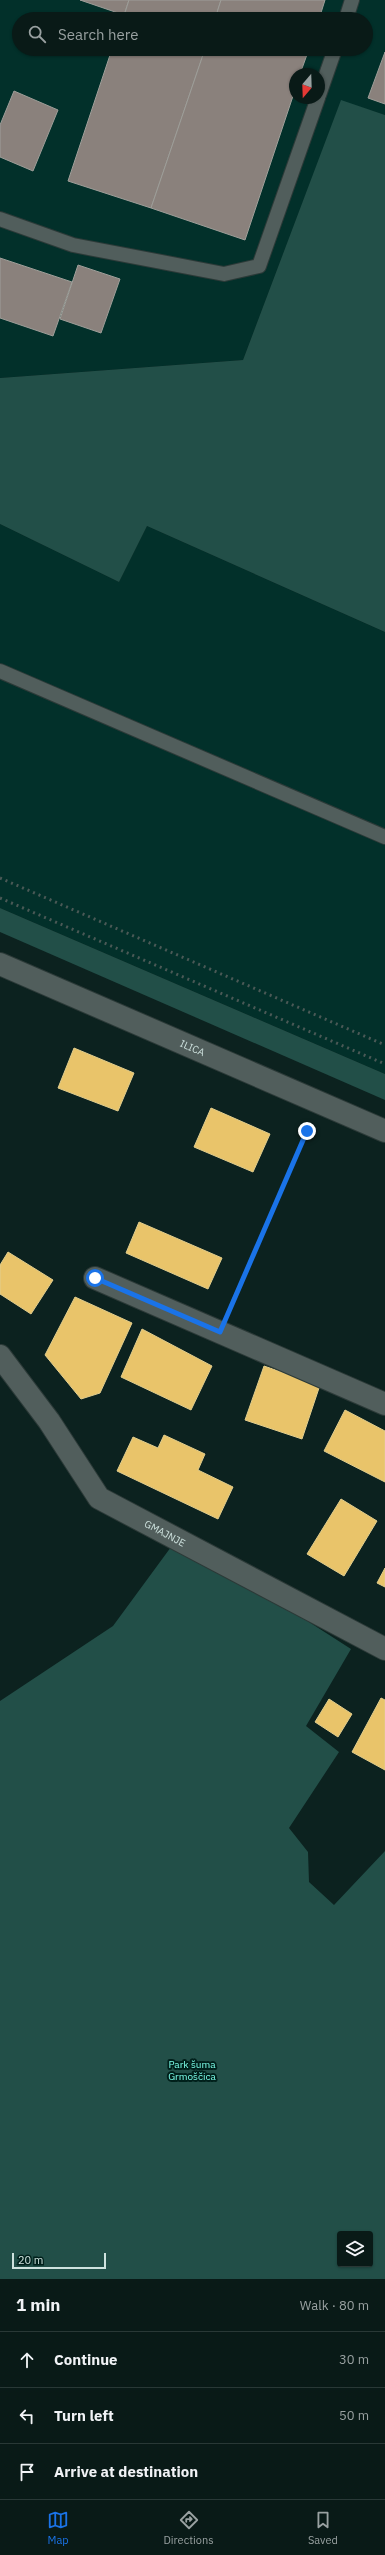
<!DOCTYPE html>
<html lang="en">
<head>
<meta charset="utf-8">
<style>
	:root { --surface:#091a17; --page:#172724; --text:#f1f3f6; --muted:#99a1a1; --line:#293836; --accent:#1a73e8 }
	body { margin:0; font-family:"IBM Plex Sans",sans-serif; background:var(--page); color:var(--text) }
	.controls { position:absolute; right:12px; bottom:12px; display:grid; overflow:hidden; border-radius:4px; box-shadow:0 1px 3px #0004 }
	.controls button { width:36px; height:36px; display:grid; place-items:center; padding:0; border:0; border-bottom:1px solid var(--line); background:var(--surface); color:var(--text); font:20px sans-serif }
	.compass { position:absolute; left:289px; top:68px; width:36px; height:36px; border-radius:50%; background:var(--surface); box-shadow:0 1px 3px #0004; rotate:199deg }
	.scale { position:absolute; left:12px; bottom:10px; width:94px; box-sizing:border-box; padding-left:4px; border:2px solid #cee2de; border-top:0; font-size:11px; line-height:14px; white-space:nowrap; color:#cee2de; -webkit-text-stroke:3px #00201b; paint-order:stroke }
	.stop { position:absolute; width:12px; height:12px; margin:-9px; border:3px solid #1a73e8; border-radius:50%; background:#fff }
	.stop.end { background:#1a73e8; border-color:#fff; box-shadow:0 1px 4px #0008 }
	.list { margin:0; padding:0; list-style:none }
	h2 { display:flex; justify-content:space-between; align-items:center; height:52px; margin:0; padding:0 16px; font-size:17px }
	h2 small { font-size:13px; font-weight:400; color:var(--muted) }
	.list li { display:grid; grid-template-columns:26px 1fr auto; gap:12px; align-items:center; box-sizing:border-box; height:56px; padding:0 16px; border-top:1px solid var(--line) }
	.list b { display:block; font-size:15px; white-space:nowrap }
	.list em { font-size:13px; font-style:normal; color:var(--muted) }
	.icon { flex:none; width:22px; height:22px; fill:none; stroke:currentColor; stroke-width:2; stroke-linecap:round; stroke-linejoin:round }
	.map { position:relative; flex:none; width:385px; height:2279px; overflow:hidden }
	.search { position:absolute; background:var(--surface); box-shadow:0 1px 3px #0004; left:12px; right:12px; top:12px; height:44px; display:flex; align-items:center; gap:10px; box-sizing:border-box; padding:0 14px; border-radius:22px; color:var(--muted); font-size:15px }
	.sheet { height:220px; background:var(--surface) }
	nav { display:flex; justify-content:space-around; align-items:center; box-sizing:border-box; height:56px; border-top:1px solid var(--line); background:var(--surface); font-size:11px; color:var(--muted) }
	nav a { display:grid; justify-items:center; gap:2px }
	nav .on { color:var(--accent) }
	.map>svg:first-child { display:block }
	.built { fill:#02302a; fill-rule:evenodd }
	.green { fill:#224f48; fill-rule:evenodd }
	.homes { fill:#e9c46a; stroke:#e1cd8d }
	.industry { fill:#8a817c; stroke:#9e9e99 }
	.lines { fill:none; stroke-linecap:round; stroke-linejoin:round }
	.lane-casing { stroke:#2c3a38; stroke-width:16 }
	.street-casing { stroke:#2c3a38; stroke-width:24 }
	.secondary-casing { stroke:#2c3a38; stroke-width:24 }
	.path { stroke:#4d5c5a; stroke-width:2.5; stroke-dasharray:4 2; stroke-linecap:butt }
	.lane { stroke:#515e5c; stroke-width:14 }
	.street { stroke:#515e5c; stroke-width:22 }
	.secondary { stroke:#515e5c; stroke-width:22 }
	.rail { stroke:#4a5956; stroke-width:3; stroke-dasharray:2 4; stroke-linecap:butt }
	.route { stroke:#1a73e8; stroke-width:5 }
	.labels { text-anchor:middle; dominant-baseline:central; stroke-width:4; stroke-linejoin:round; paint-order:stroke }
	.street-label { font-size:10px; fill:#cee2de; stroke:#00201b }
	.park-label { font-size:10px; fill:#7bfde8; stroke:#00201b }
</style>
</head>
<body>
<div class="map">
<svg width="385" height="2279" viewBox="0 0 385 2279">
	<rect width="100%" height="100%" fill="#0c221f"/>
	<g class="built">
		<path d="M0,0H385V115L341,101L243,360L0,378ZM19,19H366V49H19ZM295,74H319V98H295Z"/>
		<path d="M0,524L119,582L147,526L385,632V1074L0,908Z"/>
	</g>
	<g class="green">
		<path d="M341,100L385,115V632L147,526L119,582L0,524V378L243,360Z"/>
		<path d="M0,908L385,1074V1100L0,932Z"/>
		<path d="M171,1547L295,1613L351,1649L306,1726L339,1752L289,1828L308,1852L309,1882L334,1905L385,1851V2279H0V1701L113,1626ZM340,2234H370V2264H340Z"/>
	</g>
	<g class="homes">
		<path d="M74,1048L134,1073L118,1111L58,1088Z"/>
		<path d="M211,1108L270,1134L253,1172L194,1147Z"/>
		<path d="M139,1222L222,1258L208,1289L126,1253Z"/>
		<path d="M8,1252L53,1280L31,1314L0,1294V1265Z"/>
		<path d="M75,1297L132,1323L100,1393L81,1399L45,1355Z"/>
		<path d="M142,1329L212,1366L191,1410L121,1377Z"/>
		<path d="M264,1366L320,1385L302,1439L245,1420Z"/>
		<path d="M345,1410L385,1431V1482L324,1451Z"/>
		<path d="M164,1435L205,1454L198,1470L233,1487L218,1519L117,1471L133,1437L158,1448Z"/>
		<path d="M341,1499L377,1521L344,1576L307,1554Z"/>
		<path d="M385,1568V1587L377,1583Z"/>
		<path d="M381,1698L385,1700V1770L352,1752Z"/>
		<path d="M329,1699L352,1714L338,1737L315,1722Z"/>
	</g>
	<g class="industry">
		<path d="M80,0H129L124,15Z"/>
		<path d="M129,0H221L215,19H123Z"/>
		<path d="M221,0H325L319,19H215Z"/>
		<path d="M112,49H205L151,208L68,181Z"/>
		<path d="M205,49H309L300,74H295V90L245,240L151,208Z"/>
		<path d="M385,52V104L368,98Z"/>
		<path d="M14,91L58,110L33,171L0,157V125Z"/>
		<path d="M0,258L72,282L53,336L0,318Z"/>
		<path d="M78,265L120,279L101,333L60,319Z"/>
	</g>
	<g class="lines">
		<g class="lane-casing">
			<g id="lane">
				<path d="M346,19L352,0"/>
				<path d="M319,95L335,49"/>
				<path d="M0,219L73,245L224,274L259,266L318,98"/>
				<path d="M0,671L385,837"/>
			</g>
		</g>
		<g class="street-casing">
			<g id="street">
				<path d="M95,1278L385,1404"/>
				<path id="s1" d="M0,1356L49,1421L99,1498L385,1649"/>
			</g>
		</g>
		<g class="secondary-casing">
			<g id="secondary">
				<path id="s2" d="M0,964L385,1131"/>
			</g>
		</g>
		<path class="path" d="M230,1307L307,1131"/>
		<use href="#lane" class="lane"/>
		<use href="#street" class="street"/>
		<use href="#secondary" class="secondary"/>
		<g class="rail">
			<path d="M0,878L385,1045"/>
			<path d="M0,898L385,1064"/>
		</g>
	</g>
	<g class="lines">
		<path class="route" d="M95,1278L220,1332L307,1131"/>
	</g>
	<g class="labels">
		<g class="street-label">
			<text stroke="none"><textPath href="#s2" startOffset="210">ILICA</textPath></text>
			<text stroke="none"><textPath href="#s1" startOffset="248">GMAJNJE</textPath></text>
		</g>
		<g class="park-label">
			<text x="192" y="2064">Park šuma<tspan x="192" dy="12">Grmoščica</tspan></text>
		</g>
	</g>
</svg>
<div class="controls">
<button><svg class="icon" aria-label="layers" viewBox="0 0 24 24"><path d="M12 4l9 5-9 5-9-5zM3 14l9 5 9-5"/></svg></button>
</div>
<svg class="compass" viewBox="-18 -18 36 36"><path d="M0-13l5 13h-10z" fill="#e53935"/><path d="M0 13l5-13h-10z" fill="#99a1a1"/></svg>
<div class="scale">20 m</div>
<div class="stop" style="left:95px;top:1278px"></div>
<div class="stop end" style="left:307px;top:1131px"></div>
<div class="search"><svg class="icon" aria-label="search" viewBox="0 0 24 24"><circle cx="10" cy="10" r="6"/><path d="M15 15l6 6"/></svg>Search here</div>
</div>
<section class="sheet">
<h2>1 min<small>Walk · 80 m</small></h2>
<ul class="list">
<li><svg class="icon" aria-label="ahead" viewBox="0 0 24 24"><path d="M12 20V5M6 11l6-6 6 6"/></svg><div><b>Continue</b></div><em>30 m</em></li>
<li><svg class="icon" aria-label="left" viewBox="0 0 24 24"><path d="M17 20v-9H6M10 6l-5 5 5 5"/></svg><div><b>Turn left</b></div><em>50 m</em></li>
<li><svg class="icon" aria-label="arrive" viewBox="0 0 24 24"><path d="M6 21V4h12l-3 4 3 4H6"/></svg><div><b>Arrive at destination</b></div></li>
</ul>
</section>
<nav>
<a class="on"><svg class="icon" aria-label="map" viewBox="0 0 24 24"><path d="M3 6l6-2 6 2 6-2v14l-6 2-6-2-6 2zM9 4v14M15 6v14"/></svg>Map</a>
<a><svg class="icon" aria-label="directions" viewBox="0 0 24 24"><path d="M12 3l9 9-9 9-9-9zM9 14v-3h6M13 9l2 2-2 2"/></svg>Directions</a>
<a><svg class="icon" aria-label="saved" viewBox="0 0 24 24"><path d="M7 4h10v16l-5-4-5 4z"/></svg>Saved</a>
</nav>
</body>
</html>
